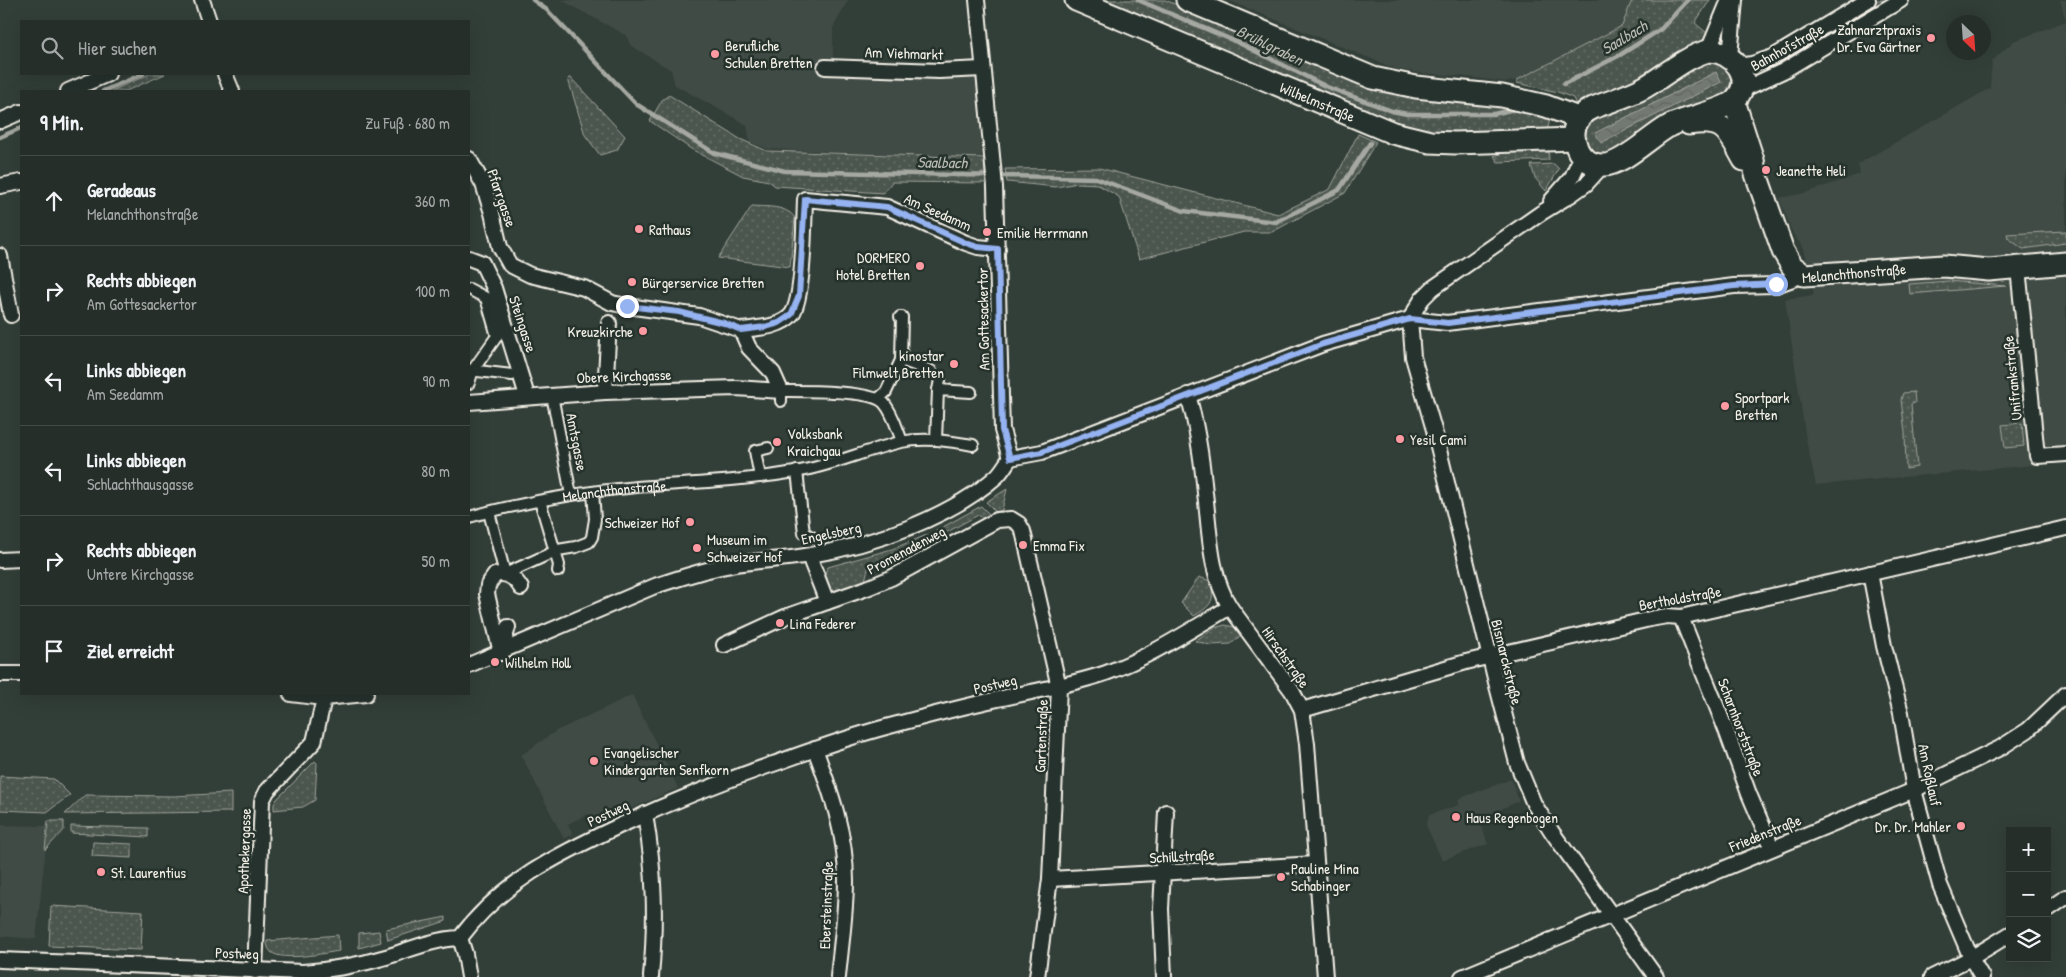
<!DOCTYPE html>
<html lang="de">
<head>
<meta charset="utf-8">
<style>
	:root { --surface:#262e2a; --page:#2e3632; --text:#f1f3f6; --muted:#a4a8a8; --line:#424a47 }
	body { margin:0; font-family:"Patrick Hand",sans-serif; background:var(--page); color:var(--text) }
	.controls { position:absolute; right:15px; bottom:15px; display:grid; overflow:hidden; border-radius:0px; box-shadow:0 5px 20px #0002 }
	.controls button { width:45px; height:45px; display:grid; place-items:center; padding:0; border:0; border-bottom:1px solid var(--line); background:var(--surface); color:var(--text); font:25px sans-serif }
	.compass { position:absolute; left:1946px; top:15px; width:45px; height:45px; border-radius:50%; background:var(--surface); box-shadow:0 5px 20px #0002; rotate:155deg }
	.stop { position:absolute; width:15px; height:15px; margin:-11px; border:4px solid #95b2f1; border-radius:50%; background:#fff }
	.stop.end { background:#95b2f1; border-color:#fff; box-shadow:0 1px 5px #0008 }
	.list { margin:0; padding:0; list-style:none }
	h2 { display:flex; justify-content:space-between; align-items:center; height:65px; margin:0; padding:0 20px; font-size:21px }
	h2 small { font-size:16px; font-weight:400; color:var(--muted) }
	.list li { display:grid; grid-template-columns:32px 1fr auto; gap:15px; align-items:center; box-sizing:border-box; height:90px; padding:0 20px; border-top:1px solid var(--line) }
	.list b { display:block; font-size:19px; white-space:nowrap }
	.list p { margin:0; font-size:16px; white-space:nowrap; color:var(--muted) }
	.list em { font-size:16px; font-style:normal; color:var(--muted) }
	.icon { flex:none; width:28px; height:28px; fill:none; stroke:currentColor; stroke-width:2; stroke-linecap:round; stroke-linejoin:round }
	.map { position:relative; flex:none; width:2066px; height:977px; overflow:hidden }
	.search { position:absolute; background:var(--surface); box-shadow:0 5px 20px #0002; left:20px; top:20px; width:450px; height:55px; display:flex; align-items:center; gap:12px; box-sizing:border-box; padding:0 18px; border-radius:0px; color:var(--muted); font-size:19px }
	.panel { position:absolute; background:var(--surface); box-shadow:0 5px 20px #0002; left:20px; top:90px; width:450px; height:605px; border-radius:0px }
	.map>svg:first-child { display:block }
	.built { fill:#404b44 }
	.grass { fill:url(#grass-dots); stroke:#a0a49c }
	.water { fill:url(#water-waves); stroke:#a6a9a1 }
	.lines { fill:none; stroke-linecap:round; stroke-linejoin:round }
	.stream { stroke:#a6a9a1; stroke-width:4.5 }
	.pedestrian-casing { stroke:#f4f1e8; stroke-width:14 }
	.minor-casing { stroke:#f4f1e8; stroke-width:18 }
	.primary-casing { stroke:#f4f1e8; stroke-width:25 }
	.pedestrian { stroke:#26332d; stroke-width:10 }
	.minor { stroke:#26332d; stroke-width:14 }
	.primary { stroke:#26332d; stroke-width:21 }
	.route { stroke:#95b2f1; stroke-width:6 }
	.poi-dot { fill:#ff9aa2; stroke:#26332d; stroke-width:2 }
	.labels { text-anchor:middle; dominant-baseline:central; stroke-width:5; stroke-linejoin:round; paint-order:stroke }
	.poi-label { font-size:15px; fill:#f4f1e8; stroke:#26332d; text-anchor:start }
	.street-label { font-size:15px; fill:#f4f1e8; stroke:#26332d }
	.water-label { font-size:16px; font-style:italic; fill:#babbb3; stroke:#26332d }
</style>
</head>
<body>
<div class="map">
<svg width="2066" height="977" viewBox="0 0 2066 977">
	<defs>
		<pattern id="grass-dots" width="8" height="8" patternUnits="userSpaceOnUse" patternTransform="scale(1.25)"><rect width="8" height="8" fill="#4c564f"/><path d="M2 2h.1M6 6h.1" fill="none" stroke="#666f68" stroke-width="1.8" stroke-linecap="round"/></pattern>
		<pattern id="water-waves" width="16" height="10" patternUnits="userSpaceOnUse" patternTransform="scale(1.25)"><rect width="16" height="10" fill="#727972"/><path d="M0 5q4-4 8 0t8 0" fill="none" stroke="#60635e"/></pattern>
	</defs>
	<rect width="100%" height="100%" fill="#323e38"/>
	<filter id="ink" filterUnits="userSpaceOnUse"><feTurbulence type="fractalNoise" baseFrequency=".02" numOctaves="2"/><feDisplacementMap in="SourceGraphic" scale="10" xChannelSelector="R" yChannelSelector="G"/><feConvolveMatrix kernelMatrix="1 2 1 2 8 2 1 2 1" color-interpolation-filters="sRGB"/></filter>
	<g filter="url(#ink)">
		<g class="built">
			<path d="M561,0H848L833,28V74L976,77L982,159L768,149L750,142L747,125L675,85L671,70L630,45L627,36Z"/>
			<path d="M1227,0H1632L1622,26L1517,80L1506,82L1460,76L1419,73L1396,69Z"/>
			<path d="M2060,0H2066V462L1816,485L1806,439L1785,299L1814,295L1803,247L1793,234L1779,198L1805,193L1860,174L1858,164L1990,88L1992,61L2014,41L2066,21Z"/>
			<path d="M632,695L678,788L594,825L588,814L568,824L573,834L564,839L521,755L556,731Z"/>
			<path d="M1511,779L1519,801L1479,819L1488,844L1442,860L1426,825L1429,815L1459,805L1458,799Z"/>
			<path d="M0,825L48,826L36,939L0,936Z"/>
		</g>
		<g class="grass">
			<path d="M1097,0H1165L1298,54L1489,102L1551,115L1547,131L1429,137Z"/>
			<path d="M1632,0H1710L1695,23L1708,34L1704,41L1659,72L1577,107L1573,98L1558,92L1517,83V80L1622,26Z"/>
			<path d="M1878,0H1893L1769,74L1767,66Z"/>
			<path d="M1707,61C1730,61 1738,80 1723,97L1614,153L1601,155L1591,150C1583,138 1584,130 1592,119Z"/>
			<path d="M150,74H165L126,91H111Z"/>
			<path d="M570,77L625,136L617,150L600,155L585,135L568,79Z"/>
			<path d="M669,95L740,139L767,151L984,158L986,183L892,182L883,193L775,186L769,181L743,176L691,149L650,121L662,100Z"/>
			<path d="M1358,134L1376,142L1345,193L1272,232H1244L1139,259L1119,197L1097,184L1078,183L1056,187L1007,182L1005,169L1099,168L1278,214L1330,189Z"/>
			<path d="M1548,144L1549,160L1498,162L1494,156L1521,147Z"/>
			<path d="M1554,164L1559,169L1546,191L1535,178L1531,165Z"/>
			<path d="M752,206C767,207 786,205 795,218L790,267L718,258Z"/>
			<path d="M2066,231V243L2023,249L2008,238L2007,234Z"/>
			<path d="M1948,281L2006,286L1910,294L1909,284Z"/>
			<path d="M1914,392L1915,403L1911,404L1917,467L1906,469L1905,432L1901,400L1903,393Z"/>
			<path d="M2022,423L2024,446L2005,448L2002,425Z"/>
			<path d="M1007,489L1002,510L996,512L986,502Z"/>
			<path d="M981,506L990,515L983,518L978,515L931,541L868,569L864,584C858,586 851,590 845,591C828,593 819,581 828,567L892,549L932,533Z"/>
			<path d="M1199,577L1210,581C1216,601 1211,606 1194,616L1181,603Z"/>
			<path d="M1225,625L1234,627L1242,634L1231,644L1210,645L1195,641L1214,628Z"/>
			<path d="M315,761L317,763L315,800L303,807L274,810V804L277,799Z"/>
			<path d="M0,776L54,779L70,795L47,812L0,810Z"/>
			<path d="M231,793V812L65,814L85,795L174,796Z"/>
			<path d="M48,821H64V830L45,850Z"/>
			<path d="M71,826L148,828V837L71,833Z"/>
			<path d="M93,842L132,844V858L92,856Z"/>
			<path d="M51,906L143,911L141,950L49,946Z"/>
			<path d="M446,917V921L388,940L386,929Z"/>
			<path d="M379,931L381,942L359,948V933Z"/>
			<path d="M338,935L339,951C326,953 282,962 271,952C268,949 267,945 267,941Z"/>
		</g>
		<path class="water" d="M1716,72L1721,82L1601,143L1595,133Z"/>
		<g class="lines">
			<g class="stream">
				<path d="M533,0L547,10L636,104L714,153L785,171L1096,178L1184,211L1276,222L1339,190L1370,143"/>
				<path d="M1138,0L1239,43L1327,87L1392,111L1407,114H1494L1514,109"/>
				<path d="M1564,84L1620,55L1661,29L1688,0"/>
				<path d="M103,91L143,74"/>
				<path d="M0,137L21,128"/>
			</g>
			<g class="pedestrian-casing">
				<g id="pedestrian">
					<path d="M469,289L486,298L497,336L473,370L469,383"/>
					<path d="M901,360L931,371"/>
					<path d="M469,370L512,375"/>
					<path d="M938,390L940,380"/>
					<path d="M552,395L571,495"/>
					<path d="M879,398L886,392L901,360L902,317H900"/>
					<path d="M781,401V391C800,391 872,390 884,403C893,413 897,429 902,441"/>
					<path d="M936,440L938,390L971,392"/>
					<path d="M797,471L804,533L812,537"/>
					<path d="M760,477L755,451L768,448"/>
					<path d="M540,501L559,565L558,571"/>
					<path d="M489,512L505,574L558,550L576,547L589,542L592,537L595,519L593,492"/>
					<path id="s1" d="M469,517C524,502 580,492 637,487C690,483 743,481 795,472C832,466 865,450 901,442C924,437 950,441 973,445"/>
				</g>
			</g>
			<g class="minor-casing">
				<g id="minor">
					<path d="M202,0L209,21"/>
					<path d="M977,0L995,187L1002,430L1010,458"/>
					<path d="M1708,51L1729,0"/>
					<path d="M1730,57L1735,0"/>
					<path d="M1738,66L1752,64L1773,57L1868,0"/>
					<path d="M825,67L939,71L983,69"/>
					<path d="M225,74L232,91"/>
					<path d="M68,91L108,74"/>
					<path d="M1740,91L1783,71L1901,0"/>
					<path d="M0,121L21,112"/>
					<path d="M469,159L483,184L492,213L500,247L510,265L530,275L584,288L612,303L627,306L699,316L741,330L749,348L773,373L781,391L736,388L605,392L469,402"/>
					<path d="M0,186L21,182"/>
					<path d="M1551,201L1572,177L1581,157"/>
					<path d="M0,256L11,315"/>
					<path d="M469,258L482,263"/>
					<path d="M482,263L494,288L527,396"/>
					<path d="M2018,268L2037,456L2066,454"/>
					<path d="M1410,319L1413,357L1434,430L1497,686L1517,763L1534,804L1552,832L1656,977"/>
					<path d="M1410,319L1422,299L1433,288L1541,213L1572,194L1586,184L1603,165"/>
					<path d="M741,330C756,328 781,328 792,314C804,297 804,223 805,199L887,207L966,243L978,247L998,249"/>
					<path d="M605,392L609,323"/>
					<path d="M1188,395C1197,426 1202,460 1205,493C1210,531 1209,573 1230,607L1292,691L1302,710L1307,744L1325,977"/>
					<path d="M1010,458L1042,452L1323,344L1410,319L1447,323L1734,286L1776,285L1804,275"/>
					<path d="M809,556L827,602"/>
					<path d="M0,560L21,559"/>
					<path d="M1870,573L1884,646L1901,713L1914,790L1940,885L1971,958L1982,977"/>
					<path d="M1681,617L1726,730L1749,794L1772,848"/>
					<path d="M724,645L785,617L867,588L891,578L997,520L1011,519L1019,524L1023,531L1059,687L1050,879L1037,977"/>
					<path d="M502,649L508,627"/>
					<path d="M501,653L487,594L488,585L495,575C507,571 515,578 521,588"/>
					<path d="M469,665L655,586C680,578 705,569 731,565C757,560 784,560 810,555C871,546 951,517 997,476C1002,471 1006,464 1010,458"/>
					<path d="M0,674H21"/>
					<path d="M291,694L324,698L366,694"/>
					<path d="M1302,710L1466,662L1650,619L1667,616L1681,617L2066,528"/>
					<path d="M815,749C831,792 846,834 846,881C846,913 841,945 838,977"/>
					<path d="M645,814C655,872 656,919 651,977"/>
					<path d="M1050,879L1316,864"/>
					<path d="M2047,910L2066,897"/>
					<path d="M460,938L465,954L469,977"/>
					<path d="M0,960L303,972C331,970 359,965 386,957C411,949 434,939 460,938C502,882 557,855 619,826C669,803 720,782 773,764C810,751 848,737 886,727C923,717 961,707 998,699C1034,691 1071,685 1106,673C1150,657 1189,631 1230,607"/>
					<path d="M255,971L262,801L267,791L314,742L325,694"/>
					<path d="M1164,977L1161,909L1166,812"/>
					<path d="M1462,977L1914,790L2000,748L2028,730L2066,694"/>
					<path d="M1932,977L1971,958L2010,934"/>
				</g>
			</g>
			<g class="primary-casing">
				<g id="primary">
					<path id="s2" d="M1076,0L1393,133L1430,142L1455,143L1574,139"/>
					<path d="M1187,0L1373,78L1416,87L1502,96L1546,106L1578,118"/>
					<path d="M1708,51C1732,50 1756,78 1735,100C1724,111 1686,117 1669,126C1651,136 1622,165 1604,165C1593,166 1581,159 1577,148C1570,131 1575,116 1593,108C1610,101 1629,96 1645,87C1666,75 1685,57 1708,51Z"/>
					<path d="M1734,101L1753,160L1755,171L1783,251L1792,266L1804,275L1944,266L1989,270L2066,263"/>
					<path d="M1689,124C1726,118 1728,132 1744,160"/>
				</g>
			</g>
			<use href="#pedestrian" class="pedestrian"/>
			<use href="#minor" class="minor"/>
			<use href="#primary" class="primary"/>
		</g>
	</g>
	<g class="lines" filter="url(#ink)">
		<path class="route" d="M627,306L679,312L724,323L741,330L765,327L779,323L791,315L799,296L805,199L887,207L966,243L978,247L998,249L1002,430L1010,458L1042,452L1323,344L1410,319L1448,323L1734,286L1776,284"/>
	</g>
	<g class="poi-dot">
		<circle cx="1931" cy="38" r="5"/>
		<circle cx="715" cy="54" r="5"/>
		<circle cx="1766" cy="170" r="5"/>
		<circle cx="639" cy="229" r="5"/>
		<circle cx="987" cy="232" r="5"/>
		<circle cx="920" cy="266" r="5"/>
		<circle cx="632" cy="282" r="5"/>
		<circle cx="643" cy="331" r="5"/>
		<circle cx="954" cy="364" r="5"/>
		<circle cx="1725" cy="406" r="5"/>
		<circle cx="1400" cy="439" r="5"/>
		<circle cx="777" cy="442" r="5"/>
		<circle cx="690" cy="522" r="5"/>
		<circle cx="1023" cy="545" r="5"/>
		<circle cx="697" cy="548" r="5"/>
		<circle cx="780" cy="623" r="5"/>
		<circle cx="495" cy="662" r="5"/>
		<circle cx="594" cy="761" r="5"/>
		<circle cx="1456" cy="817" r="5"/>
		<circle cx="1961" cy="826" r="5"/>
		<circle cx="101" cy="872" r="5"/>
		<circle cx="1281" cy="877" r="5"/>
	</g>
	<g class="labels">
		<g class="poi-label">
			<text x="1921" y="29" text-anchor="end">Zahnarztpraxis<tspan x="1921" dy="17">Dr. Eva Gärtner</tspan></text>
			<text x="725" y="45">Berufliche<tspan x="725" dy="17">Schulen Bretten</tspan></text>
			<text x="1776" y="170">Jeanette Heli</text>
			<text x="649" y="229">Rathaus</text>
			<text x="997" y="232">Emilie Herrmann</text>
			<text x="910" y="257" text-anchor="end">DORMERO<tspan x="910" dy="17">Hotel Bretten</tspan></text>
			<text x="642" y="282">Bürgerservice Bretten</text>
			<text x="633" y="331" text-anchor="end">Kreuzkirche</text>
			<text x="944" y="355" text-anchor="end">kinostar<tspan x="944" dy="17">Filmwelt Bretten</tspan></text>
			<text x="1735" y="397">Sportpark<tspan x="1735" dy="17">Bretten</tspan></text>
			<text x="787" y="433">Volksbank<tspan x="787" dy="17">Kraichgau</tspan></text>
			<text x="1410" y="439">Yesil Cami</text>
			<text x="680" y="522" text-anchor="end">Schweizer Hof</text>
			<text x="707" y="539">Museum im<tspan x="707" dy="17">Schweizer Hof</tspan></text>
			<text x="1033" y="545">Emma Fix</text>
			<text x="790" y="623">Lina Federer</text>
			<text x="505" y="662">Wilhelm Holl</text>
			<text x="604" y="752">Evangelischer<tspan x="604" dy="17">Kindergarten Senfkorn</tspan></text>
			<text x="1466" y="817">Haus Regenbogen</text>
			<text x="1951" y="826" text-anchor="end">Dr. Dr. Mahler</text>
			<text x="1291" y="868">Pauline Mina<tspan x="1291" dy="17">Schabinger</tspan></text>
			<text x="111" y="872">St. Laurentius</text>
		</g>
		<g class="street-label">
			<text transform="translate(1787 47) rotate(-29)">Bahnhofstraße</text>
			<text transform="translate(904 53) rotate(2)">Am Viehmarkt</text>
			<text stroke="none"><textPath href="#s2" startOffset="262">Wilhelmstraße</textPath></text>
			<text transform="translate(502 198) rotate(71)">Pfarrgasse</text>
			<text transform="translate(938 212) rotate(24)">Am Seedamm</text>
			<text transform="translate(1854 273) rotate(-5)">Melanchthonstraße</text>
			<text transform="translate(983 319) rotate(-91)">Am Gottesackertor</text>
			<text transform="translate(523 324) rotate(72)">Steingasse</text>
			<text transform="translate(624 376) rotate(-2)">Obere Kirchgasse</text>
			<text transform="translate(2012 378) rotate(-96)">Unifrankstraße</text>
			<text transform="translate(577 442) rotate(79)">Amtsgasse</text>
			<text stroke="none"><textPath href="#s1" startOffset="148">Melanchthonstraße</textPath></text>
			<text transform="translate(831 533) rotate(-12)">Engelsberg</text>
			<text transform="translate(906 550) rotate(-28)">Promenadenweg</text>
			<text transform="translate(1680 598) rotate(-10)">Bertholdstraße</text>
			<text transform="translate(1286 657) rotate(55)">Hirschstraße</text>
			<text transform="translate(1507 662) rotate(76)">Bismarckstraße</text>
			<text transform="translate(995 684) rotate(-13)">Postweg</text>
			<text transform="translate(1741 727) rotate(69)">Scharnhorststraße</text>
			<text transform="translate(1041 736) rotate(-88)">Gartenstraße</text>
			<text transform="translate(1930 775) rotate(78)">Am Roßlauf</text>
			<text transform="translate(608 813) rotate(-25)">Postweg</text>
			<text transform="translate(1765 833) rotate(-22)">Friedenstraße</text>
			<text transform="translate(244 851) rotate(-88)">Apothekergasse</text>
			<text transform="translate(1182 856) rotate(-3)">Schillstraße</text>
			<text transform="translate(826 905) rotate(-88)">Ebersteinstraße</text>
			<text transform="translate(237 953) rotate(2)">Postweg</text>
		</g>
		<g class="water-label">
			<text transform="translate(1624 37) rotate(-31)">Saalbach</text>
			<text transform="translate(1270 45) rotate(26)">Brühlgraben</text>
			<text transform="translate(942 162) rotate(1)">Saalbach</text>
		</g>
	</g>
</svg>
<div class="controls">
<button>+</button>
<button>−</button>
<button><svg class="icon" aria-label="layers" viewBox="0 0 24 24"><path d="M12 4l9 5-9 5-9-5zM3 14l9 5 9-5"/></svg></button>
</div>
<svg class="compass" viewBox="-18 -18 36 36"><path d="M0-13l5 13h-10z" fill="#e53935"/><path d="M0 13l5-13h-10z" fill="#a4a8a8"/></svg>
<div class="stop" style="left:1776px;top:284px"></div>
<div class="stop end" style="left:627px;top:306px"></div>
<div class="search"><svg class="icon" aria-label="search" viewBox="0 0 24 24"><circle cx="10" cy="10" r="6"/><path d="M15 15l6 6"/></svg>Hier suchen</div>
<section class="panel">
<h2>9 Min.<small>Zu Fuß · 680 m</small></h2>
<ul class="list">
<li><svg class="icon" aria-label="ahead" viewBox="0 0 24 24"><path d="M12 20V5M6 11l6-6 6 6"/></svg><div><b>Geradeaus</b><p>Melanchthonstraße</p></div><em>360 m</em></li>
<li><svg class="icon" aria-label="right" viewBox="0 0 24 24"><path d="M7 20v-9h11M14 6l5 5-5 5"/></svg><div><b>Rechts abbiegen</b><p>Am Gottesackertor</p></div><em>100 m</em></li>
<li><svg class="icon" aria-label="left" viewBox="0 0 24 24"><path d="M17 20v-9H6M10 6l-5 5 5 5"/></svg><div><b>Links abbiegen</b><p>Am Seedamm</p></div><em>90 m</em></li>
<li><svg class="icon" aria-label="left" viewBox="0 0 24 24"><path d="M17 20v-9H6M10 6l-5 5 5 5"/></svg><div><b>Links abbiegen</b><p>Schlachthausgasse</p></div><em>80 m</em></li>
<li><svg class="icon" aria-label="right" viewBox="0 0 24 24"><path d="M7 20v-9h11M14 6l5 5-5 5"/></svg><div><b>Rechts abbiegen</b><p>Untere Kirchgasse</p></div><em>50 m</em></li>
<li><svg class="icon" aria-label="arrive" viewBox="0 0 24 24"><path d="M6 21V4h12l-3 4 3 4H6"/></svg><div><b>Ziel erreicht</b></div></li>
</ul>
</section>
</div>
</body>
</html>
